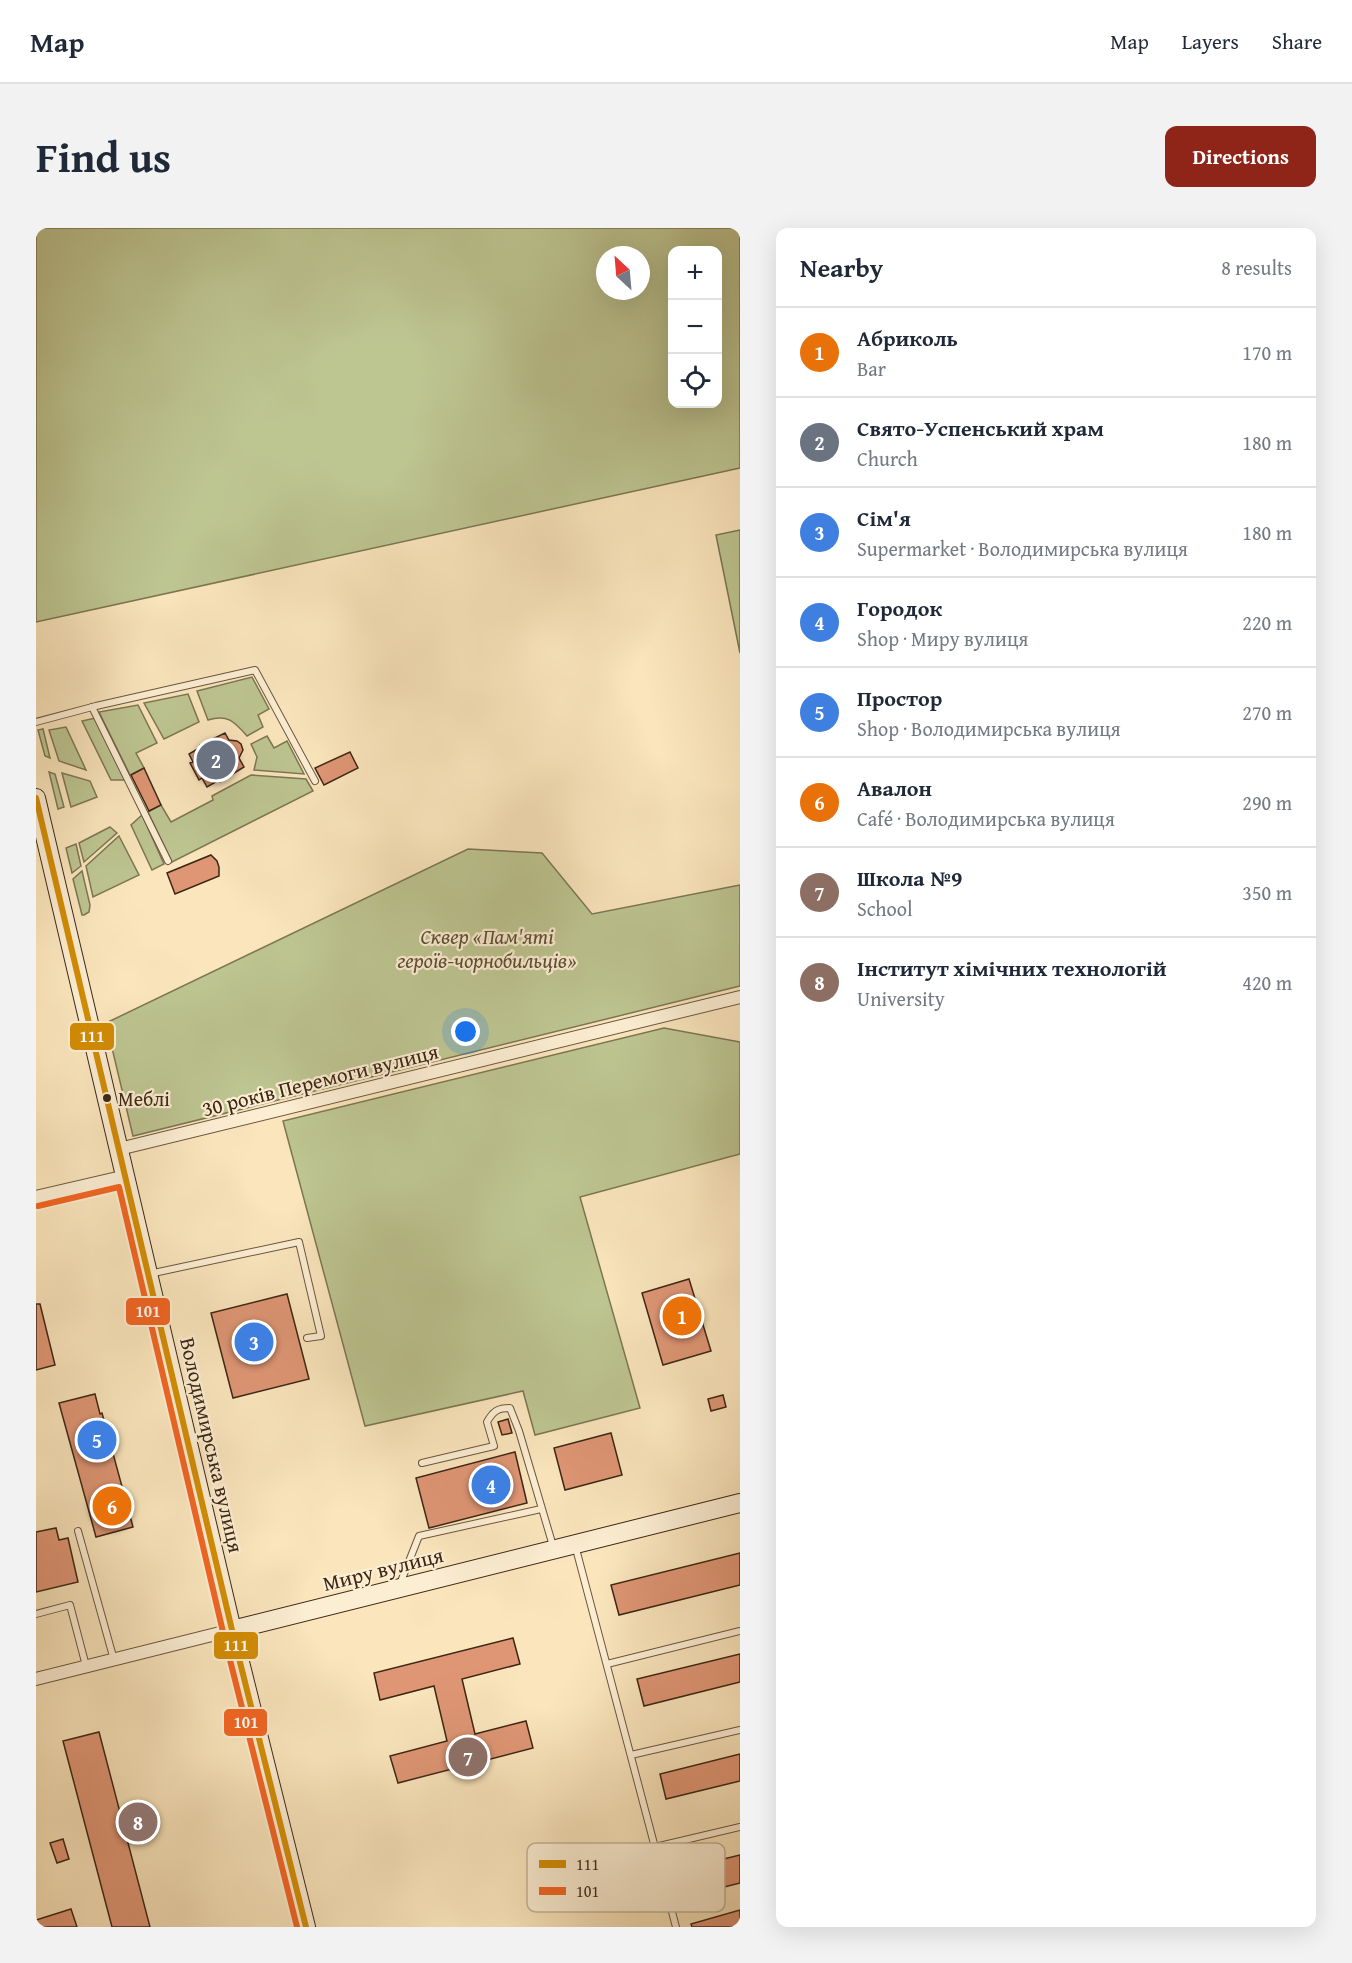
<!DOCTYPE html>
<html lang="en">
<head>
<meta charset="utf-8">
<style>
	:root { --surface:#fff; --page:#f2f2f3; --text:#1f2937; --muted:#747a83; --line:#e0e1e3; --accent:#8f2418 }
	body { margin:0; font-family:"Gentium Book Plus",serif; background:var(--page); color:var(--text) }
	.controls { position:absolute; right:18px; top:18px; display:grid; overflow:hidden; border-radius:12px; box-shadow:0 6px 24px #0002 }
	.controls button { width:54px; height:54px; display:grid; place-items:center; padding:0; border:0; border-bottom:2px solid var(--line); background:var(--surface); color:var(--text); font:30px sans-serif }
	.compass { position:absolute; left:560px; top:18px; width:54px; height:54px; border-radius:50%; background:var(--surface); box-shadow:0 6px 24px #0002; rotate:334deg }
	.you { position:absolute; left:430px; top:804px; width:21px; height:21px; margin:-15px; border:4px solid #fff; border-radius:50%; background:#1a73e8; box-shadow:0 0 0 9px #1a73e833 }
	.badge { display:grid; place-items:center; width:39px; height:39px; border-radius:50%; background:var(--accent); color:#fff; font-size:20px; font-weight:700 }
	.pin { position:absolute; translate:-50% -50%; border:3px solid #fff; box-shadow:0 2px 6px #0006 }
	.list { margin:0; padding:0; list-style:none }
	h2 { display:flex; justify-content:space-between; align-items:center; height:78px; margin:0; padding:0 24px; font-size:26px }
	h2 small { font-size:20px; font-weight:400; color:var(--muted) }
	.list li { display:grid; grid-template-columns:39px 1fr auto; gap:18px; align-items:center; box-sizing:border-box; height:90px; padding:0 24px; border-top:2px solid var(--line) }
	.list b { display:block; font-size:22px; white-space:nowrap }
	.list p { margin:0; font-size:20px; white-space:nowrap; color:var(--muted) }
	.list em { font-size:20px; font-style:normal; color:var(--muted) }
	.icon { flex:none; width:33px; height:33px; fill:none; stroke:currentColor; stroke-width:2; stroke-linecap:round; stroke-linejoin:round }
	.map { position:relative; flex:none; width:704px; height:1699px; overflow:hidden; border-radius:12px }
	header { display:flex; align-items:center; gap:36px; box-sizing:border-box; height:84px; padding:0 30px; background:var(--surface); border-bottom:2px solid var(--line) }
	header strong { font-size:28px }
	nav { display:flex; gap:33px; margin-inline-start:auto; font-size:21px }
	.intro { display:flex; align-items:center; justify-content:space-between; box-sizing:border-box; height:144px; padding:0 36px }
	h1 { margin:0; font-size:42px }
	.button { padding:15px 27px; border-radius:12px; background:var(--accent); color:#fff; font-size:21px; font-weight:700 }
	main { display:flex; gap:36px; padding:0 36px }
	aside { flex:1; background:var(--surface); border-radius:12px; box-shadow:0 6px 24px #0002 }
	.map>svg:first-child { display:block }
	.green { fill:#bdc591; stroke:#7c7653; stroke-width:1.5; fill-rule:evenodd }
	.building { fill:#df9675; stroke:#3c2615; stroke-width:1.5 }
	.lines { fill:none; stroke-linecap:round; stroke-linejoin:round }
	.lane-casing { stroke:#6c563f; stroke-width:8 }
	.street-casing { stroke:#6c563f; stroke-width:14 }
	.secondary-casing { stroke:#3c2615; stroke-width:20 }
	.lane { stroke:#fceed3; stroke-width:6 }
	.street { stroke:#fceed3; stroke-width:12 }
	.secondary { stroke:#fceed3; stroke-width:18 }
	.bus-1-casing { stroke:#fceed3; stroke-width:10 }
	.bus-2-casing { stroke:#fceed3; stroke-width:10 }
	.bus-1 { stroke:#d28c04; stroke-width:6 }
	.bus-2 { stroke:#f26522; stroke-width:6 }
	.bus-dot { fill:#3c2615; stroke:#fceed3; stroke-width:2 }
	.labels { text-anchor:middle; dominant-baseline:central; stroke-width:4.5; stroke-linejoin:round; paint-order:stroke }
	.bus-label { font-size:20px; fill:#3c2615; stroke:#fceed3; text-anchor:start }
	.park-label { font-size:21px; font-style:italic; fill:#5c4e34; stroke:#fceed3 }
	.street-label { font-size:21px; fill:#3c2615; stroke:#fceed3 }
	.key { fill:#fceed3; stroke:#c2b29a; stroke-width:1.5 }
	.key-label { font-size:16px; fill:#3c2615 }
	.line-badge { stroke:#fceed3; stroke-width:2 }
	.badge-label { font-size:16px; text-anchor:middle; font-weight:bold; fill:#fff }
</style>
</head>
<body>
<header>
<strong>Map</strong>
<nav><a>Map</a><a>Layers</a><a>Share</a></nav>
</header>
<div class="intro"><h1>Find us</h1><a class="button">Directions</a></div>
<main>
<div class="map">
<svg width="704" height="1699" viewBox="0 0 704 1699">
	<rect width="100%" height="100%" fill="#fae5bc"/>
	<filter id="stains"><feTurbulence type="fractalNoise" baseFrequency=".00333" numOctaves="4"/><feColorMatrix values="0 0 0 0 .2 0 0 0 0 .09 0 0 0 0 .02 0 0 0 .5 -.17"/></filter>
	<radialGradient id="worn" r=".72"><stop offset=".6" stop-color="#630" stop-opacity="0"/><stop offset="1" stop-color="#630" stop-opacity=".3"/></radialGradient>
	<g class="green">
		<path d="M0,0H704V240L0,394ZM636,22H682V176H636ZM569,27H605V63H569Z"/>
		<path d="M704,302V425L680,307Z"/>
		<path d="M216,449L233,481L222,487L227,499L211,508C198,493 191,486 172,492L161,463Z"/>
		<path d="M152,466L163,494L128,511L108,475Z"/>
		<path d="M102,477L121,515L100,525L108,540L94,547L63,484Z"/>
		<path d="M59,490L89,552H75L46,493Z"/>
		<path d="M30,499L50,542L23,533L13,502Z"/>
		<path d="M7,501L14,530L9,528L2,502Z"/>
		<path d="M231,508L238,520L251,513L268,546L218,542L221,529L215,516Z"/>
		<path d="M13,544L19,546L28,579L22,581Z"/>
		<path d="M26,545L54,553L61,569L35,579Z"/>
		<path d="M215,547L270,551L277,563L136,634L112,584L125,577L135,594L177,572L176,568Z"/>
		<path d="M106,587L128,636L116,642L95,597Z"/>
		<path d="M74,599L81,605L48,634L43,615Z"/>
		<path d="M83,608L103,647L57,669L50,638Z"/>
		<path d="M40,616L45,638L36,645L30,620Z"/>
		<path d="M432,621L506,625L556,686L704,657V758L97,908L70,795Z"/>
		<path d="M46,643L54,677L53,684L48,687H46L37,651Z"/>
		<path d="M628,800L704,814V926L544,969L604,1180L499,1207L487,1163L329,1198L247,893Z"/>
	</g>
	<g class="building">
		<path d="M189,505L193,512L201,513L205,516L207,522L203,530L208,539L184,554L183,552L171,559L166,550L163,552L154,535L157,534L153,526L165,519L164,517Z"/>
		<path d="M314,524L322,540L288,557L279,540Z"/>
		<path d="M108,540L125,577L113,583L95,547Z"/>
		<path d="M175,627L181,633L183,639V648L139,666L131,645Z"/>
		<path d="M653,1051L675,1123L627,1137L606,1065Z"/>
		<path d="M251,1066L273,1151L197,1170L175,1085Z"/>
		<path d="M0,1076H4L19,1137L0,1142Z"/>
		<path d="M59,1166L64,1186L66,1185L97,1299L60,1309L23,1175Z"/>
		<path d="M687,1167L690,1179L675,1183L672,1171Z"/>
		<path d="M472,1191L476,1205L466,1207L462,1194Z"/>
		<path d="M575,1205L586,1247L529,1262L518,1220Z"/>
		<path d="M479,1224L491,1275L393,1300L380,1250Z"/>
		<path d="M20,1300L23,1312L32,1310L42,1354L0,1364V1304Z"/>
		<path d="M704,1325V1357L583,1387L575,1357Z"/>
		<path d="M477,1410L484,1436L426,1451L439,1506L490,1493L497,1520L362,1555L354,1528L411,1513L398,1458L344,1472L338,1445Z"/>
		<path d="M704,1426V1454L608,1478L601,1451Z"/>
		<path d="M63,1504L114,1699H76L27,1513Z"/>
		<path d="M704,1526V1553L630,1571L624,1546Z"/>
		<path d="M27,1611L33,1631L21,1635L14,1615Z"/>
		<path d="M704,1627V1655L653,1668L646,1641Z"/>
		<path d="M35,1681L41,1699H0V1692Z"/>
		<path d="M704,1682V1699H656L655,1696Z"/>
	</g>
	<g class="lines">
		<g class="lane-casing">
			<g id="lane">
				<path d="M56,479L132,633"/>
				<path d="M0,494L60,478L219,442L279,553"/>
				<path d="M113,1046L263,1014L285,1108L271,1110"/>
				<path d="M386,1235L458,1218L451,1194C457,1183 462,1180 474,1180L483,1203L517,1318"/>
				<path d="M42,1303L78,1432"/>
				<path d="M539,1317L640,1699"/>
				<path d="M364,1356L383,1308L505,1281"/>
				<path d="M0,1386L34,1377L50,1438"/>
				<path d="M571,1436L704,1403"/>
				<path d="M595,1527L704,1502"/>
				<path d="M619,1619L704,1599"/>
			</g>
		</g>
		<g class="street-casing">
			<g id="street">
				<path d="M83,921L704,769"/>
				<path d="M0,969L90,948"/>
				<path d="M0,1451L196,1402"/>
			</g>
		</g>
		<g class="secondary-casing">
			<g id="secondary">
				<path d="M0,570L196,1402L270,1699"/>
				<path d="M196,1402L704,1275"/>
			</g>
		</g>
		<use href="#lane" class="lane"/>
		<use href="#street" class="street"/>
		<use href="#secondary" class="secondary"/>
		<g class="bus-1-casing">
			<path id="bus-1" d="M0,570L196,1402L270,1699"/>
		</g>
		<g class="bus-2-casing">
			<path id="bus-2" d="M2,978L83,959L187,1404L261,1699"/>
		</g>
		<use href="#bus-1" class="bus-1"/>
		<use href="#bus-2" class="bus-2"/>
	</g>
	<circle class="bus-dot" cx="71" cy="870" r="5"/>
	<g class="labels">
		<g class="bus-label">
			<text x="82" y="870">Меблі</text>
		</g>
		<g class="park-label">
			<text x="451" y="708">Сквер «Пам'яті<tspan x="451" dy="24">героїв-чорнобильців»</tspan></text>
		</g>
		<g class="street-label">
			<text transform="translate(284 852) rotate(-14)">30 років Перемоги вулиця</text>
			<text transform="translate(176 1217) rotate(77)">Володимирська вулиця</text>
			<text transform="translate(347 1341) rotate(-14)">Миру вулиця</text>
		</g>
	</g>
	<rect x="491" y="1615" width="198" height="69" rx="9" class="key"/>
	<rect x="503" y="1632" width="27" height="8" fill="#d28c04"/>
	<rect x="503" y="1659" width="27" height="8" fill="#f26522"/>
	<g class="key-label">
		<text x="540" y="1642">111</text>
		<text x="540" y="1669">101</text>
	</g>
	<g class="line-badge">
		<rect x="33" y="794" width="46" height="29" rx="6" fill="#d28c04"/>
		<rect x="89" y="1069" width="46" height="29" rx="6" fill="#f26522"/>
		<rect x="177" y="1403" width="46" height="29" rx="6" fill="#d28c04"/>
		<rect x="187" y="1480" width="45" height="29" rx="6" fill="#f26522"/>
	</g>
	<g class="badge-label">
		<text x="56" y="814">111</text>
		<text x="112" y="1089">101</text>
		<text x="200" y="1423">111</text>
		<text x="210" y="1500">101</text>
	</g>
	<rect width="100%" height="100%" filter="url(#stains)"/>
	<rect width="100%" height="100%" fill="url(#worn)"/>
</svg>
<div class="controls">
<button>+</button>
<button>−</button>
<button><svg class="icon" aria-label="locate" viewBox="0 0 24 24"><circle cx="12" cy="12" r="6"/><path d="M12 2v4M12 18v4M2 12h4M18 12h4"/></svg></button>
</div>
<svg class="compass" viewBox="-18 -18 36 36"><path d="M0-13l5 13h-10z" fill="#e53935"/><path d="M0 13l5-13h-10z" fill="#747a83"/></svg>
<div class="you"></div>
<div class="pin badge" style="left:646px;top:1088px;background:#e8710a">1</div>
<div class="pin badge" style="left:180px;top:532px;background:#6b7280">2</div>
<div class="pin badge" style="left:218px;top:1114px;background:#3f7fe0">3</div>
<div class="pin badge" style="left:455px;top:1257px;background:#3f7fe0">4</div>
<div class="pin badge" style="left:61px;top:1212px;background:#3f7fe0">5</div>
<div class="pin badge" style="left:76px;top:1278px;background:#e8710a">6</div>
<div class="pin badge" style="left:432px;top:1529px;background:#8d6e63">7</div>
<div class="pin badge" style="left:102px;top:1594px;background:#8d6e63">8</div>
</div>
<aside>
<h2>Nearby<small>8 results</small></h2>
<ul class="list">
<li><span class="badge" style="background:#e8710a">1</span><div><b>Абриколь</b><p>Bar</p></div><em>170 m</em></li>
<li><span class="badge" style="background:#6b7280">2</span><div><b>Свято-Успенський храм</b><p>Church</p></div><em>180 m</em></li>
<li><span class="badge" style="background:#3f7fe0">3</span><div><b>Сім'я</b><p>Supermarket · Володимирська вулиця</p></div><em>180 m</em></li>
<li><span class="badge" style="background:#3f7fe0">4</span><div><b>Городок</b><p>Shop · Миру вулиця</p></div><em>220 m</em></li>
<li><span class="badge" style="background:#3f7fe0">5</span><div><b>Простор</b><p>Shop · Володимирська вулиця</p></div><em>270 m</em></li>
<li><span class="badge" style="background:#e8710a">6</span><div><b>Авалон</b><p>Café · Володимирська вулиця</p></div><em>290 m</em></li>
<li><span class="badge" style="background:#8d6e63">7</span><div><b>Школа №9</b><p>School</p></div><em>350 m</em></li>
<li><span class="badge" style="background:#8d6e63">8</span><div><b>Інститут хімічних технологій</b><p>University</p></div><em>420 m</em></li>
</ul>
</aside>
</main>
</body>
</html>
